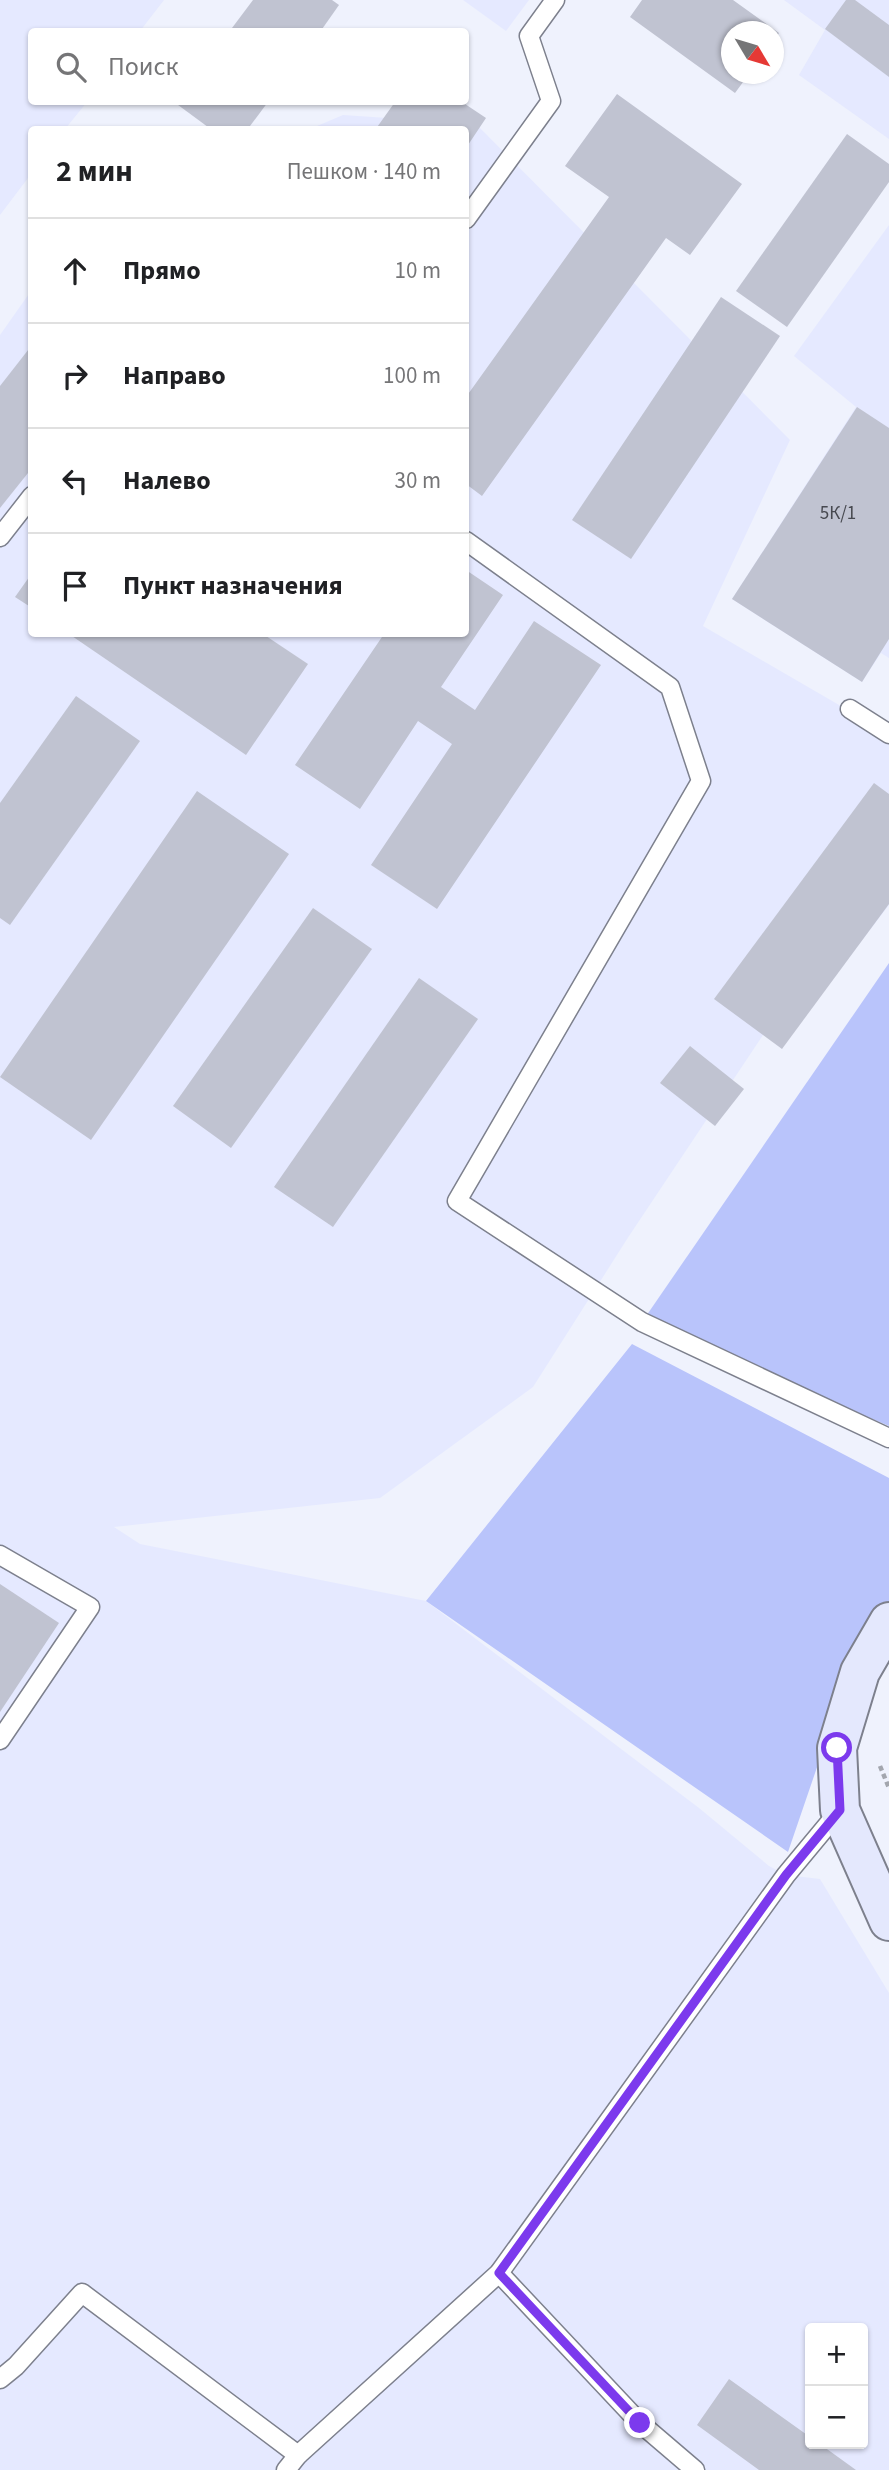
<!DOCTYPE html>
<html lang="ru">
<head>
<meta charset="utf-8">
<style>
	:root { --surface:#fff; --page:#f2f2f2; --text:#202124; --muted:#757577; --line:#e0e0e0 }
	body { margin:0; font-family:"Source Sans 3",sans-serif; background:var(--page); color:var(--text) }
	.controls { position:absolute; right:21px; bottom:21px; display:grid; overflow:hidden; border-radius:7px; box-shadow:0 2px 5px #0004 }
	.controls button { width:63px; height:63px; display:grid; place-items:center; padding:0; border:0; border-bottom:2px solid var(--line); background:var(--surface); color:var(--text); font:35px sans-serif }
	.compass { position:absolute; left:721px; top:21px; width:63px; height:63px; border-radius:50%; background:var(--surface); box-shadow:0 2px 5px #0004; rotate:128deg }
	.stop { position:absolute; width:21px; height:21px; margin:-16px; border:5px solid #7c3aed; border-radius:50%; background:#fff }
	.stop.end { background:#7c3aed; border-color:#fff; box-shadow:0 2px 7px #0008 }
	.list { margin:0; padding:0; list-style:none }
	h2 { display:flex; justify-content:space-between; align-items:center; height:91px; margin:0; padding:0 28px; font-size:30px }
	h2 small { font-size:23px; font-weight:400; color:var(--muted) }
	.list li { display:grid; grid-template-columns:46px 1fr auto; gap:21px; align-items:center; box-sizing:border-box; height:105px; padding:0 28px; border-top:2px solid var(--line) }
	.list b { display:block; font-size:26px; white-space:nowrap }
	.list em { font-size:23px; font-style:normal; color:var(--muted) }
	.icon { flex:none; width:38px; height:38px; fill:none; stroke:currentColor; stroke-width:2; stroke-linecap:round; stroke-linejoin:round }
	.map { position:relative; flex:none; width:889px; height:2470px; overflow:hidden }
	.search { position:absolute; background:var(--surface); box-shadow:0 2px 5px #0004; left:28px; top:28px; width:441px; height:77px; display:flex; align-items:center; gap:18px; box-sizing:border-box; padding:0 24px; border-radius:7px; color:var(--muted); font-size:26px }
	.panel { position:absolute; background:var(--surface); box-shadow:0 2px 5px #0004; left:28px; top:126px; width:441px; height:511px; border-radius:7px }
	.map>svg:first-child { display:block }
	.built { fill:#e5e9ff; fill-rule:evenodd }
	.green { fill:#b9c4fb }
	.building { fill:#c0c3d1 }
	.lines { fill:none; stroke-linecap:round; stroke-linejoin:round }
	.lane-casing { stroke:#7d808d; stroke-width:21 }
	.secondary-casing { stroke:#7d808d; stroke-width:42 }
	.path { stroke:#a3a6ae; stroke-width:4.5; stroke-dasharray:5 3.5; stroke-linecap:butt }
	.lane { stroke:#fff; stroke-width:18 }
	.secondary { stroke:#e4e8fd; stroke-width:38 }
	.route { stroke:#7c3aed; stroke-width:9 }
	.labels { text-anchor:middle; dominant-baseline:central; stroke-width:5; stroke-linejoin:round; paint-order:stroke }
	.number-label { font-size:19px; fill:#474950 }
</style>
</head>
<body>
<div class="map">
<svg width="889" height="2470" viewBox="0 0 889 2470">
	<rect width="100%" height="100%" fill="#eff2fd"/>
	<g class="built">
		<path d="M0,0H164L140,31L32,32V102H87L65,129L32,130L31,174L0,215Z"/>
		<path d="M463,0H529L506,31Z"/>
		<path d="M784,0H889V139L799,75L825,30Z"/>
		<path d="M343,115L476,124L790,440L703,626L889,734V905L798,1024L775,1017L629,1236L533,1387L380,1498L114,1527L140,1544L426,1601L699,1808L769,1866L786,1875L820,1879L889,1993V2470H0V335L31,291L32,634H466V130L310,129ZM810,2328H863V2444H810Z"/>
		<path d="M889,225V658L881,653L862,682L732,599L856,407L794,356Z"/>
	</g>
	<g class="green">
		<path d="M889,963V1426L642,1322Z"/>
		<path d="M632,1344L889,1478V1604L851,1668L788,1852L426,1601Z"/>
	</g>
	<g class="building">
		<path d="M253,0H332L339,5L320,32H229Z"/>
		<path d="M642,0H733L779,33L774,40V32H732V74H749L735,93L630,17Z"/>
		<path d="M846,0H855L889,25V77L825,29Z"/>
		<path d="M617,94L742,184L690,255L666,238L482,496L466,484V397L609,197L565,166Z"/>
		<path d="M174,102H268L247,130H212Z"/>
		<path d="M395,102H462L486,118L466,148V130H375Z"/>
		<path d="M847,134L889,164V182L787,327L736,291Z"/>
		<path d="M721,297L780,336L631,559L572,520Z"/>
		<path d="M32,345V468L0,508V386Z"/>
		<path d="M857,407L889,428V639L862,682L732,599Z"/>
		<path d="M466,570L503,595L441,687L475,710L534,621L601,665L437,909L371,865L452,744L418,721L360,809L295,765L384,634H466Z"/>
		<path d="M32,573V608L15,597Z"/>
		<path d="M69,634H263L308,664L246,755Z"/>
		<path d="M76,696L140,741L10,925L0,918V803Z"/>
		<path d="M874,783L889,794V904L782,1049L714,999Z"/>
		<path d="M197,791L289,854L91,1140L0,1077Z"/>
		<path d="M313,908L372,949L231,1148L173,1106Z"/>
		<path d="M419,978L478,1019L333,1227L274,1187Z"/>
		<path d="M690,1046L744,1089L715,1126L660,1083Z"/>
		<path d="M0,1584L59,1623L0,1712Z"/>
		<path d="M729,2379L810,2437V2444H820L856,2470H759L697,2425Z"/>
	</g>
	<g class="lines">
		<g class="lane-casing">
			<g id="lane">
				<path d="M466,219L551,101L529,36L555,0"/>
				<path d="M0,537L32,496"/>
				<path d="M466,541L670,687L701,781L457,1201L642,1322L889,1438"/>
				<path d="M850,709L889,734"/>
				<path d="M0,1555L90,1607L0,1740"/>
				<path d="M499,2273L640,2423L695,2470"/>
				<path d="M0,2379L16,2366L82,2293L298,2455"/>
				<path d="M286,2470L298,2455L499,2273L786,1875L840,1810"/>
			</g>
		</g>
		<g class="secondary-casing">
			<path id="secondary" d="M889,1622L860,1672L837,1748L840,1810L889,1921"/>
		</g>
		<path class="path" d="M880,1766L889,1788"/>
		<use href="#lane" class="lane"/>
		<use href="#secondary" class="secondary"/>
	</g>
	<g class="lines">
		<path class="route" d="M640,2423L499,2273L786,1875L840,1810L837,1748"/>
	</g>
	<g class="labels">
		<g class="number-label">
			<text x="838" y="513">5К/1</text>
		</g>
	</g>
</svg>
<div class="controls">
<button>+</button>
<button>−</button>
</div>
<svg class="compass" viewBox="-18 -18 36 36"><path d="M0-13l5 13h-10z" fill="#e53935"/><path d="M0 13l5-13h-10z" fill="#757577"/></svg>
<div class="stop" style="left:837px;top:1748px"></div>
<div class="stop end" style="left:640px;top:2423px"></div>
<div class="search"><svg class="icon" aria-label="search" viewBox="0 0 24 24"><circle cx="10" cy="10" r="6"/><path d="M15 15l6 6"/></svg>Поиск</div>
<section class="panel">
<h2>2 мин<small>Пешком · 140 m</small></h2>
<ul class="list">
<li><svg class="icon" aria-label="ahead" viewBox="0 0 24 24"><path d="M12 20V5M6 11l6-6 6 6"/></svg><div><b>Прямо</b></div><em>10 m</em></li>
<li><svg class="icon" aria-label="right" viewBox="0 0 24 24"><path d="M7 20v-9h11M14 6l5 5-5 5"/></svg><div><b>Направо</b></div><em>100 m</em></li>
<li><svg class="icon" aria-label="left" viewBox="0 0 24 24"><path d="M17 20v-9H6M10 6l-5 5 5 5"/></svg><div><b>Налево</b></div><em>30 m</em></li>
<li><svg class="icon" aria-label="arrive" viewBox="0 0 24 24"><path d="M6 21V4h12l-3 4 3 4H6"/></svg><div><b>Пункт назначения</b></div></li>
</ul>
</section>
</div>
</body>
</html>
